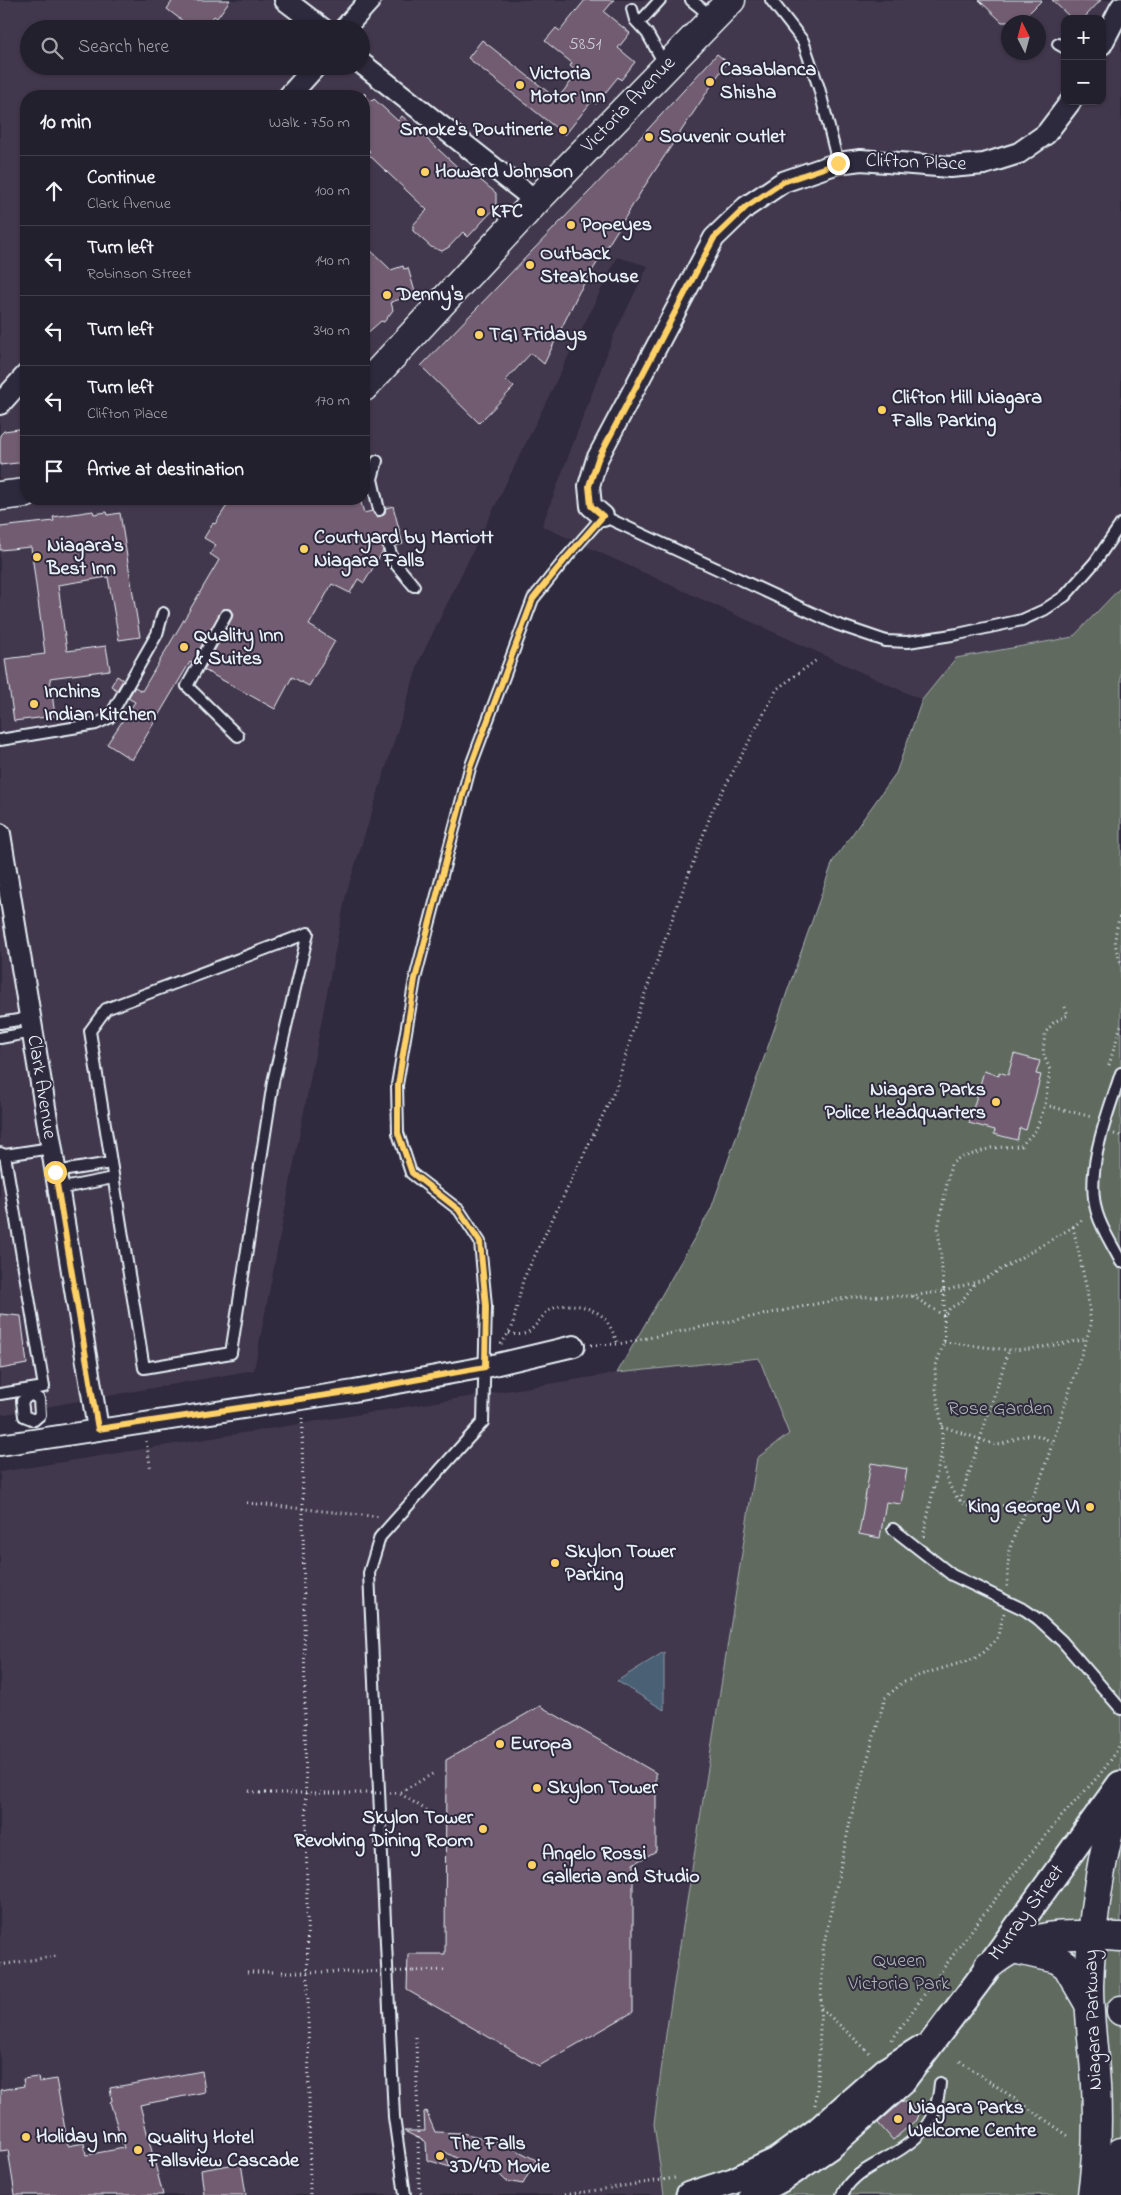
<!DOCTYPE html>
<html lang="en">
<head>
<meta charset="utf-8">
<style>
	:root { --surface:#23202e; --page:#2f2d3a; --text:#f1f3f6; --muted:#a3a3aa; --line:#403e4a }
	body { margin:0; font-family:"Indie Flower",sans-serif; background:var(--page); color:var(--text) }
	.controls { position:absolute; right:15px; top:15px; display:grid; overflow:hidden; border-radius:10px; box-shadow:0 1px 4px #0004 }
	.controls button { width:45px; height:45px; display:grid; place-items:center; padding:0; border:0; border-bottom:1px solid var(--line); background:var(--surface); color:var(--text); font:25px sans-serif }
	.compass { position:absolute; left:1001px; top:15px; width:45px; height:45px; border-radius:50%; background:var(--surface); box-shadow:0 1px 4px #0004; rotate:354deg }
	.stop { position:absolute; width:15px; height:15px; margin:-11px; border:4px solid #ffd166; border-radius:50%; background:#fff }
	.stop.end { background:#ffd166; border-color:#fff; box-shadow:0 1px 5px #0008 }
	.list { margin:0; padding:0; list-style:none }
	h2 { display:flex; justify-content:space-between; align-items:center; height:65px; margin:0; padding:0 20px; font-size:21px }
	h2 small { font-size:16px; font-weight:400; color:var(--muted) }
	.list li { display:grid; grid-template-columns:32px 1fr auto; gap:15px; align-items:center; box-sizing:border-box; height:70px; padding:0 20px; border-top:1px solid var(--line) }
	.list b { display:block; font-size:19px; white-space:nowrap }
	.list p { margin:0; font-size:16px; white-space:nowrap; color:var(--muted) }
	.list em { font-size:16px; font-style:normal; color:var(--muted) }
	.icon { flex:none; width:28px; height:28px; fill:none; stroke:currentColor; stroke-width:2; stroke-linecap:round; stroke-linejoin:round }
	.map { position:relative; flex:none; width:1121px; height:2195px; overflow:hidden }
	.search { position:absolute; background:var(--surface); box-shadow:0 1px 4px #0004; left:20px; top:20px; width:350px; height:55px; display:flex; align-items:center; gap:12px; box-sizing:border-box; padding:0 18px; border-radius:28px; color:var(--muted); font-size:19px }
	.panel { position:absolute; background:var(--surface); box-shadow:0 1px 4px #0004; left:20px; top:90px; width:350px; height:415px; border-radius:20px }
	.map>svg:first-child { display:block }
	.built { fill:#43394d; fill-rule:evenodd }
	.green { fill:#606a5f; stroke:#a4aeac }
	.water { fill:#4a6075; stroke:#899aa9 }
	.building { fill:#725c71; stroke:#e8f1f8 }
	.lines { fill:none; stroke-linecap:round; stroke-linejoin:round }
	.service-casing { stroke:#e8f1f8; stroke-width:14 }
	.minor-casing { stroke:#e8f1f8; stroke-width:24 }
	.tertiary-casing { stroke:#e8f1f8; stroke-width:29 }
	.secondary-casing { stroke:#e8f1f8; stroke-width:31 }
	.path { stroke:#e8f1f8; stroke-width:3; stroke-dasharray:1 4; stroke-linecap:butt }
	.service { stroke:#2f2a3d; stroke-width:10 }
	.minor { stroke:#2f2a3d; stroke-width:20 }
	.tertiary { stroke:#2f2a3d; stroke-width:25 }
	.secondary { stroke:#2f2a3d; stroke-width:28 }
	.path-bridge { stroke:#e8f1f8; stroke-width:3; stroke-dasharray:1 4; stroke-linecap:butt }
	.route { stroke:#ffd166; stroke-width:6 }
	.poi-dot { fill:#ffd166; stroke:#2f2a3d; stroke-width:2 }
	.labels { text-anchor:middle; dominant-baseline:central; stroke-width:4; stroke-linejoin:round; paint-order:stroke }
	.number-label { font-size:18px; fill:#caccd6 }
	.poi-label { font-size:20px; font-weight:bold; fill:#e8f1f8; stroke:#2f2a3d; text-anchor:start }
	.street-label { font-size:20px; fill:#e8f1f8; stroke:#2f2a3d }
	.park-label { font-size:20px; fill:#abb4b3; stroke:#2f2a3d }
</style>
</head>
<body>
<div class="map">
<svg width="1121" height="2195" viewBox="0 0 1121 2195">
	<rect width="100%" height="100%" fill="#2f2a3d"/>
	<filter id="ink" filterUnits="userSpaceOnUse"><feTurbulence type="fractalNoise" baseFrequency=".02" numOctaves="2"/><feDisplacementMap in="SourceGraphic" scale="10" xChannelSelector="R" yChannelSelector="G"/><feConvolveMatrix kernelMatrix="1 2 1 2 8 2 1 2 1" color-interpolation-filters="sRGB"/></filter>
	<g filter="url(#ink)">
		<g class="built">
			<path d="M0,0H1121V587L1073,637L957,658L922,700L542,526L614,335L648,266L617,257L420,659L346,894L254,1370L0,1415ZM1065,19H1102V101H1065ZM1008,22H1038V52H1008ZM29,29H361V66H29ZM26,96H364V499H26Z"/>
			<path d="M759,1358L789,1434L757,1459L666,2034L654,2124L664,2195H0V1472L617,1373Z"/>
		</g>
		<path class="green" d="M1121,587V2195H664L654,2124L666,2034L757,1458L789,1434L759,1358L617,1373L711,1209L833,861L896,773L922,700L956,658L1073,637Z"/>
		<path class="water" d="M664,1652V1710L617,1681Z"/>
		<g class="building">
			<path d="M173,0H230L217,18L214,16L204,29H193L167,9Z"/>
			<path d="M585,0H614L604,12L630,33L618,48L635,62L621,80L618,77L596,104L592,101L565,135L468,58L482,40L557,99L578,73L570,66L572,63L545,41L556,28L560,31Z"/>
			<path d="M979,0H1042L1020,22H1002Z"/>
			<path d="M1052,0H1101L1083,19H1072Z"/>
			<path d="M717,54L727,62L644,187L579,292L544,364L531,353L506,380L514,387L479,423L421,366L617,163Z"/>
			<path d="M364,93L372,101L374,99L398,121L402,116L464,173L466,171L476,180L478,178L496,193V207L468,237L463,232L449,247L442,251L431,247L413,231V225L427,210L368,154L370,151L364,145Z"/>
			<path d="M364,244L391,270L403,266L404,269L408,268L415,292L410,293V296L391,302L393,310L384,322L381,321L364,336Z"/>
			<path d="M26,428V462L0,465V435L4,431Z"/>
			<path d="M233,499H360L364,513L372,511L377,517L384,515L386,508L393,506L403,544L396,546L390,541L384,543L383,551L364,583L358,579L350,593L332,584L309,625L335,641L309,686L292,677L275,709L204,670L232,618L233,614L230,609H222L192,663L190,662L132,760L107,744L135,702L128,698L135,687L142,691L219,560L210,554L216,545L204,538L213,523L215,524L230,501Z"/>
			<path d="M93,511L94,514L107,512L108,515L120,513L140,637L119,640L108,577L58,585L67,651L106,646L110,670L50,678L55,716L14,721L5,659L45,654L31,547L0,550V527L54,521L53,517Z"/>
			<path d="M117,676L123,680L117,690L111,686Z"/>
			<path d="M1014,1054L1040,1061L1036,1074L1041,1075L1026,1130L1020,1128L1017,1140L994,1134L995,1130L969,1123L984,1071L999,1076V1072L1008,1075Z"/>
			<path d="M0,1314L21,1316L27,1364L0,1369Z"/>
			<path d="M871,1463L907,1469L901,1504L886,1502L880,1538L859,1534Z"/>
			<path d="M540,1706L656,1773V1851L633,1864V2012L539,2066L407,1990L408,1954H445L446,1760Z"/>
			<path d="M202,2071L205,2092L140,2105L163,2195H15L8,2150L0,2151V2090L24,2086L23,2079L30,2078L38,2077L39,2082L56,2079L68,2146L84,2143L86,2155L124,2148L110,2102L112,2101L110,2088Z"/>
			<path d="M903,2101H907L918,2114L916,2120L893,2140L878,2123Z"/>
			<path d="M426,2111L435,2132L462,2133L501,2142L536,2160L523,2184L506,2181L493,2168H476L443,2151L450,2167L427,2160L426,2142L404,2131H425L424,2112Z"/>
			<path d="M241,2163L246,2195H204L201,2170Z"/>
		</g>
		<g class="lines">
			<g class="service-casing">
				<g id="service">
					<path d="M691,0L712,17"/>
					<path d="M771,0L803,41L819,88L838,163"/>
					<path d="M632,9L635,20L647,33L665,65"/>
					<path d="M639,23L660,0"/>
					<path d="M1058,44L1065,48"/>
					<path d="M377,461L372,479L379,510"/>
					<path d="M389,548L394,562L414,586"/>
					<path d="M226,615L187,686L238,736"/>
					<path d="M0,740L96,724L109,718L157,634L163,613"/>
					<path d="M308,933L273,1082L231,1353L144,1368L90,1031L106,1009Z"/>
					<path d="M0,1023L30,1018"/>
					<path d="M0,1038L32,1032"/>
					<path d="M1121,1073C1108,1113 1084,1171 1097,1213C1102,1230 1113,1246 1121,1262"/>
					<path d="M0,1153L5,1155L44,1387L0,1394"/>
					<path d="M5,1155L51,1148"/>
					<path d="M55,1172L111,1163"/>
					<path d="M58,1189L113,1178"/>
					<path d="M31,1394L22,1401L24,1416L34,1420"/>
					<path d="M31,1394L39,1399L40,1415L34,1420"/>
					<path d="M893,1529L952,1575L1025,1610L1038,1619L1062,1641L1121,1709"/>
					<path d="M405,2195L394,2117L369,1573L380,1537L483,1422L486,1306L480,1242L459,1210L411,1173L398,1133L397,1085L415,979L470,768L533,599L567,557L603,516L836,624L886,641L908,642L958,634L1022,620L1044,610L1065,596L1095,562L1121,524"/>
					<path d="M842,2195C848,2181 860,2173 872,2166C911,2144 936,2132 940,2083"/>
				</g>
			</g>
			<g class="minor-casing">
				<g id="minor">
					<path d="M285,0L323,29"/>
					<path d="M344,29L370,0"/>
					<path d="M1102,44L1121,7"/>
					<path d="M361,63L536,201"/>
					<path d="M289,96L316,66"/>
					<path d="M0,404L26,375"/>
					<path d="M603,516L591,506L589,486L597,459L714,238L746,207L783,182L838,163L861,160L950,167L984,164L1019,153L1046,134L1071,101"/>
					<path d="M0,834L98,1429"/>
					<path d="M0,1445L354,1391L485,1367L574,1346"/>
				</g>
			</g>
			<g class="tertiary-casing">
				<g id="tertiary">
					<path d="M689,2195L733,2181L776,2161L817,2131L885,2071L920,2049"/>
					<path d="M752,2195L785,2177L832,2145L902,2082L977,1983L1120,1784"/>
				</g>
			</g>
			<g class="secondary-casing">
				<g id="secondary">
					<path d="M364,387L536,201L731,0"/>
					<path d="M0,496L26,493"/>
					<path d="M1014,1949L1057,1959L1067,1966L1089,2004"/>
					<path d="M989,1965C1034,1929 1068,1934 1121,1937"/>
					<path d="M1121,2010V2011"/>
					<path d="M1092,2195C1097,2158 1098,2122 1096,2085C1094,2052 1089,2019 1089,1986C1091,1918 1101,1853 1121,1788"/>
					<path d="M1115,2195L1121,2152"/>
				</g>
			</g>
			<g class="path">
				<path d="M1121,912C1115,933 1112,942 1121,963"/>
				<path d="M1109,1065L1121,1025"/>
				<path d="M1045,1105L1092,1117"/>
				<path d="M1114,1134L1121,1136"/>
				<path d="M1073,1227L1083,1219L1082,1217"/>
				<path d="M913,1296L944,1316L950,1308L961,1302L975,1283"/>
				<path d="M509,1333C534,1341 536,1317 552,1309C567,1301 591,1306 603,1317C610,1324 614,1335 618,1344"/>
				<path d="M944,1342L1009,1350L1032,1349L1087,1339"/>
				<path d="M501,1344L512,1328L523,1280L616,1088L640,1007L712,811L777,689L818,659"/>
				<path d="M591,1345L618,1344L850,1297L912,1296L944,1291L938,1228L951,1164L958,1159L991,1148L1021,1146L1036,1130L1045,1105L1050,1070L1043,1053L1045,1033L1054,1022L1068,1015L1065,1007"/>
				<path d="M302,1418L310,2195"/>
				<path d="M942,1426L996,1445C1009,1444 1022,1433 1035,1435C1041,1436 1047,1440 1053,1442"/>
				<path d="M146,1441L151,1470"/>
				<path d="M942,1454C945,1475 951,1507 979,1508C995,1509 1013,1502 1030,1501"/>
				<path d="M960,1501L1009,1350"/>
				<path d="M247,1503L381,1517"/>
				<path d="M923,1537L942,1450V1426L936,1391L935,1368L944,1342V1291L983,1280L1073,1227L1087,1290L1091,1325L1040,1481L1016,1531L1009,1551L1007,1587"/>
				<path d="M249,1791L260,1793"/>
				<path d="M431,1813L399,1793L434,1773"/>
				<path d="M0,1965L56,1956"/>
				<path d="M413,1971L445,1970"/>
				<path d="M247,1972H346"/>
				<path d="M821,2008L871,2054"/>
				<path d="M416,2037L419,2189L423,2195"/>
				<path d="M892,2040C944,1966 998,1893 1055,1824C1074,1801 1111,1768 1121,1741"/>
				<path d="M960,2061L1070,2137"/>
				<path d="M815,2105L818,2079L823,1949L851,1817L885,1698L902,1683L920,1675L974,1659L984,1652L997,1639L1004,1613"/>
				<path d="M565,2195L675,2178"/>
			</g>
			<use href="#service" class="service"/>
			<use href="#minor" class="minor"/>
			<use href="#tertiary" class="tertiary"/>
			<use href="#secondary" class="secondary"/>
			<g class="path-bridge">
				<path d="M260,1793H399"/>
				<path d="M346,1972L413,1971"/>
			</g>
		</g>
	</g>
	<g class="lines" filter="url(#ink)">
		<path class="route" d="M55,1172L98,1429L354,1391L485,1367L486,1306L480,1242L459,1210L412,1173L398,1133V1085L415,979L470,768L533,599L567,557L603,516L591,506L589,486L598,459L714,238L746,207L783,182L838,163"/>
	</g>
	<g class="poi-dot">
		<circle cx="710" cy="82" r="5"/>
		<circle cx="520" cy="85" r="5"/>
		<circle cx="563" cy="130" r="5"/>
		<circle cx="649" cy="137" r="5"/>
		<circle cx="425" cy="172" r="5"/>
		<circle cx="481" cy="212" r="5"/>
		<circle cx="571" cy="225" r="5"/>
		<circle cx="530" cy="265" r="5"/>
		<circle cx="387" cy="295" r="5"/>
		<circle cx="479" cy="335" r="5"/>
		<circle cx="882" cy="410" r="5"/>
		<circle cx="304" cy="549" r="5"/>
		<circle cx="37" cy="557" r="5"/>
		<circle cx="184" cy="647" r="5"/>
		<circle cx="34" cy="704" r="5"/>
		<circle cx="996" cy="1102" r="5"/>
		<circle cx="1090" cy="1507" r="5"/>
		<circle cx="555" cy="1563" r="5"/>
		<circle cx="500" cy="1744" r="5"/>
		<circle cx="537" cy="1788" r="5"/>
		<circle cx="483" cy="1829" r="5"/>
		<circle cx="532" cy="1865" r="5"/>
		<circle cx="898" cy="2119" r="5"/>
		<circle cx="26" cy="2137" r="5"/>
		<circle cx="138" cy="2150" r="5"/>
		<circle cx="440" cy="2156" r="5"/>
	</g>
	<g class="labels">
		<g class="number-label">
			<text x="585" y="45">5851</text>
		</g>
		<g class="poi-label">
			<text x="720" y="70">Casablanca<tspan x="720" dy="23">Shisha</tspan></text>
			<text x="530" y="74">Victoria<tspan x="530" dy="23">Motor Inn</tspan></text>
			<text x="553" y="130" text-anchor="end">Smoke's Poutinerie</text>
			<text x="659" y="137">Souvenir Outlet</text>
			<text x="435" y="172">Howard Johnson</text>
			<text x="491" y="212">KFC</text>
			<text x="581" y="225">Popeyes</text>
			<text x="540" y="254">Outback<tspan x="540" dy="23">Steakhouse</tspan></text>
			<text x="397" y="295">Denny's</text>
			<text x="489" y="335">TGI Fridays</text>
			<text x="892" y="398">Clifton Hill Niagara<tspan x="892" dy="23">Falls Parking</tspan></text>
			<text x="314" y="538">Courtyard by Marriott<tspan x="314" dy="23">Niagara Falls</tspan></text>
			<text x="47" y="546">Niagara's<tspan x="47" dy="23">Best Inn</tspan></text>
			<text x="194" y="636">Quality Inn<tspan x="194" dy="23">&amp; Suites</tspan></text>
			<text x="44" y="692">Inchins<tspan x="44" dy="23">Indian Kitchen</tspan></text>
			<text x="986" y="1090" text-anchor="end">Niagara Parks<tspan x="986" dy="23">Police Headquarters</tspan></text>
			<text x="1080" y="1507" text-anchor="end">King George VI</text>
			<text x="565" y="1552">Skylon Tower<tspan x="565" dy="23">Parking</tspan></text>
			<text x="510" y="1744">Europa</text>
			<text x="547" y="1788">Skylon Tower</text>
			<text x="473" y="1818" text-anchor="end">Skylon Tower<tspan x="473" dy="23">Revolving Dining Room</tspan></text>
			<text x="542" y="1854">Angelo Rossi<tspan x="542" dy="23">Galleria and Studio</tspan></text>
			<text x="908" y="2108">Niagara Parks<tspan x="908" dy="23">Welcome Centre</tspan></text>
			<text x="36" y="2137">Holiday Inn</text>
			<text x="148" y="2138">Quality Hotel<tspan x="148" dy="23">Fallsview Cascade</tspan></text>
			<text x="450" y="2144">The Falls<tspan x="450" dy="23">3D/4D Movie</tspan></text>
		</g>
		<g class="street-label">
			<text transform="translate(629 105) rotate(-46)">Victoria Avenue</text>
			<text transform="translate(916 163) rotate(2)">Clifton Place</text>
			<text transform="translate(41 1087) rotate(81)">Clark Avenue</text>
			<text transform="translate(1027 1913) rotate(-54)">Murray Street</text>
			<text transform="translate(1094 2020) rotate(-92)">Niagara Parkway</text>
		</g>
		<g class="park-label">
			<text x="1000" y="1409">Rose Garden</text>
			<text x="899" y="1961">Queen<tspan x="899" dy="23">Victoria Park</tspan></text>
		</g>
	</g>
</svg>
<div class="controls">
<button>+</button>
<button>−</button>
</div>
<svg class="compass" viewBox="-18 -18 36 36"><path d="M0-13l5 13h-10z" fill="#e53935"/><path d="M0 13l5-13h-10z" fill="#a3a3aa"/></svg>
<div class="stop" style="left:55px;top:1172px"></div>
<div class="stop end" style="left:838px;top:163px"></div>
<div class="search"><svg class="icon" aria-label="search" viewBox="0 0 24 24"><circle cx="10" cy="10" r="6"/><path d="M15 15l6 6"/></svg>Search here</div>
<section class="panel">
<h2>10 min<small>Walk · 750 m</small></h2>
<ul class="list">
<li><svg class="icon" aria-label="ahead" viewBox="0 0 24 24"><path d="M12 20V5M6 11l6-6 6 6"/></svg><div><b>Continue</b><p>Clark Avenue</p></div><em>100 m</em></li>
<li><svg class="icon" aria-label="left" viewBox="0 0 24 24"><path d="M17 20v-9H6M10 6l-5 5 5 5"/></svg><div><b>Turn left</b><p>Robinson Street</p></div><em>140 m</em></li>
<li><svg class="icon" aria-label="left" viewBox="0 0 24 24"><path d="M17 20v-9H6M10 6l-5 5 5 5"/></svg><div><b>Turn left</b></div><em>340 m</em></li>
<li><svg class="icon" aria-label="left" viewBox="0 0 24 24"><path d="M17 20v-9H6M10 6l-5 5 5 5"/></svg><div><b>Turn left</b><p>Clifton Place</p></div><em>170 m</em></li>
<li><svg class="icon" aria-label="arrive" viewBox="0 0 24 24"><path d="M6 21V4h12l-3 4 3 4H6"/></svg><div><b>Arrive at destination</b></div></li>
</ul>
</section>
</div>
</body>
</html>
